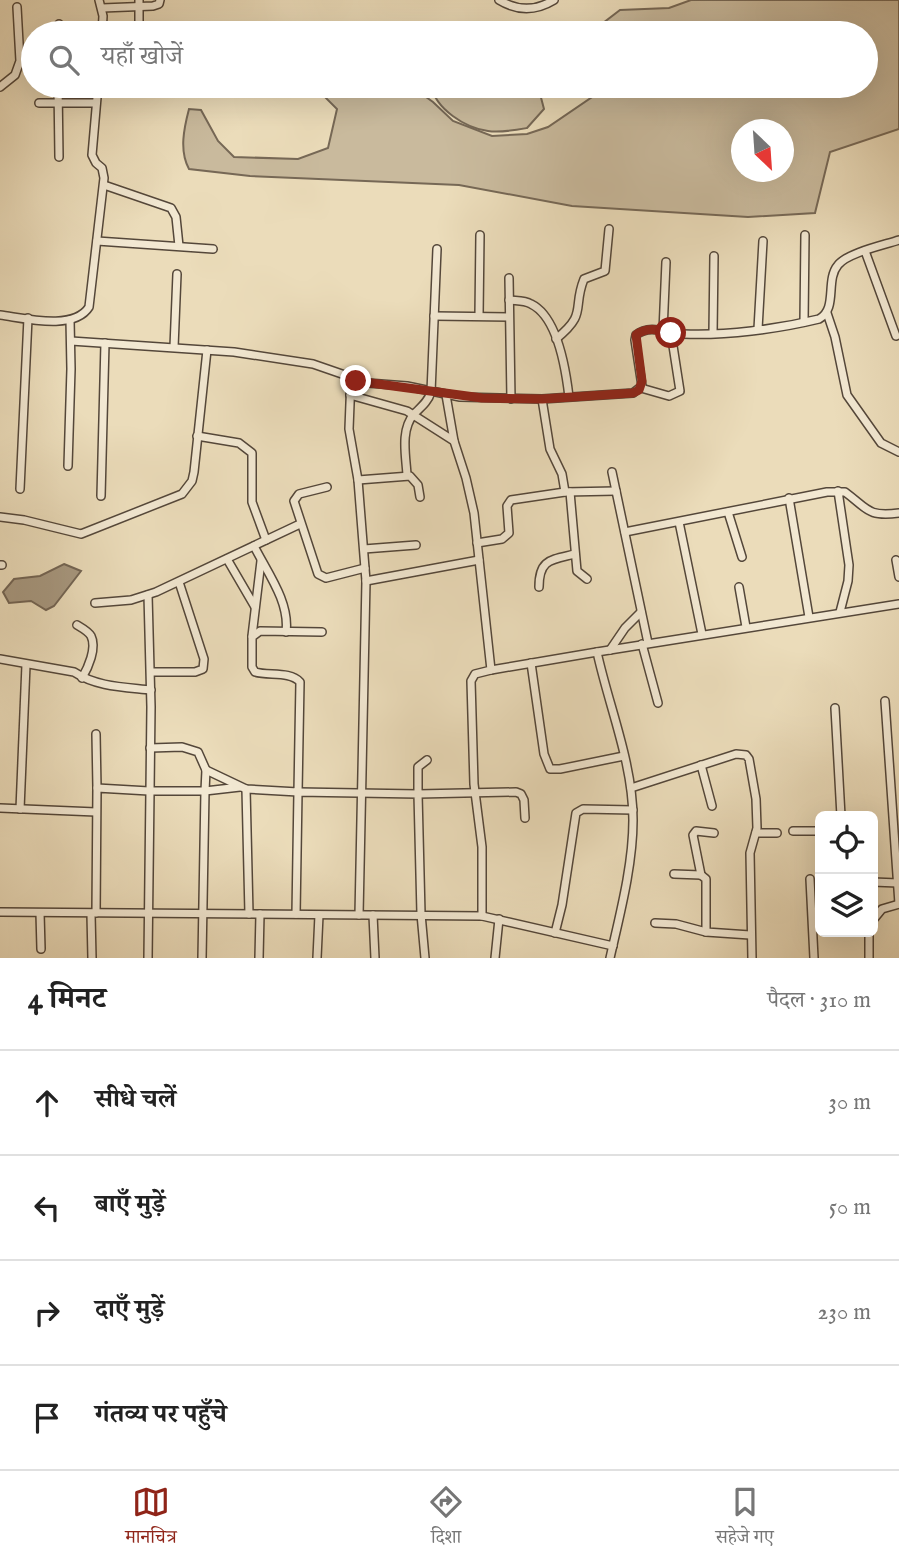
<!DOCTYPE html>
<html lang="hi">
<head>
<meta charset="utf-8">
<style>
	:root { --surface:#fff; --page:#f2f2f2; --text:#222; --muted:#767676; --line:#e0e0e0; --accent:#8f2418 }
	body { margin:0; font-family:"IM FELL English","Noto Serif Devanagari",serif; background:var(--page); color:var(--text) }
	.controls { position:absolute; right:21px; bottom:21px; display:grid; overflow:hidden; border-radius:10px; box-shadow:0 7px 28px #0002 }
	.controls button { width:63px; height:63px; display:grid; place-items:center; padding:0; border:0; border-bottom:2px solid var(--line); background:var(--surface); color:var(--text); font:35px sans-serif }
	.compass { position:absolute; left:731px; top:119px; width:63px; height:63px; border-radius:50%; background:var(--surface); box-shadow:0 7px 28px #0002; rotate:155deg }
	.stop { position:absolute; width:21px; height:21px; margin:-16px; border:5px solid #8f2418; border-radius:50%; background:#fff }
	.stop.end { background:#8f2418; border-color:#fff; box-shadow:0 2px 7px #0008 }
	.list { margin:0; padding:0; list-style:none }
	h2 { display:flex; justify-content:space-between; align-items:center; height:91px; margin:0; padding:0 28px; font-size:30px }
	h2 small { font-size:23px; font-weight:400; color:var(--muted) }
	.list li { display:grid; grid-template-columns:46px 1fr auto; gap:21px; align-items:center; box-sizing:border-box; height:105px; padding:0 28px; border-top:2px solid var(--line) }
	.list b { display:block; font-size:26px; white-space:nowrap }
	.list em { font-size:23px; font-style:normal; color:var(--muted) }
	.icon { flex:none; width:38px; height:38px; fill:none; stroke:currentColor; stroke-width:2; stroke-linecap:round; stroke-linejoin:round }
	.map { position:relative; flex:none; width:899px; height:958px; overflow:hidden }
	.search { position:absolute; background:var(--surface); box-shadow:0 7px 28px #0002; left:21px; right:21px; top:21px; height:77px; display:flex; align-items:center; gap:18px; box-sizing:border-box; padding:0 24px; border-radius:38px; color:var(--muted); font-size:26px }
	.sheet { height:511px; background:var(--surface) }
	nav { display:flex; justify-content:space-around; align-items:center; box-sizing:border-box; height:98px; border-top:2px solid var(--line); background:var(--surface); font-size:19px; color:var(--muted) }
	nav a { display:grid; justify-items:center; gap:4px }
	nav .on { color:var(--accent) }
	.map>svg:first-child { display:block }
	.green { fill:#c9ba9d; stroke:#766856; stroke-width:2; fill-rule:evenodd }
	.water { fill:#a79880; stroke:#726453; stroke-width:2 }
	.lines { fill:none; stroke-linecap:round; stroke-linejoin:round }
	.minor-casing { stroke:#54473a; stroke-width:10 }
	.minor { stroke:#f2e8d2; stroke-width:7 }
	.route { stroke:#8f2418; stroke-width:9 }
</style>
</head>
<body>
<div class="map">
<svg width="899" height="958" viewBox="0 0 899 958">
	<rect width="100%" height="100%" fill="#ebdcba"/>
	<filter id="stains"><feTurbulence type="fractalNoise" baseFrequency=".00286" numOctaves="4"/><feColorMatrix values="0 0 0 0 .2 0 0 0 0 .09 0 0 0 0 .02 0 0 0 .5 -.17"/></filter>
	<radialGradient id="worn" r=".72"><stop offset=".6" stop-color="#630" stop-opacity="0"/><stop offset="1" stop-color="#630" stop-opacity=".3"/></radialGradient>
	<g class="green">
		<path d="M691,0H899V129L830,152L815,213L748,217L572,206L459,185L250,176L189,169C179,151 184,128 189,109L201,110L218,141L234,157L298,159L328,148L337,109L322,94L302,86H383L393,94L419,92L433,102L453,121L492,136L527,134L548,127L595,95L593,86H866V33H590L620,10L669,8ZM741,130H783V172H741Z"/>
		<path d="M431,86H535L539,90L544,109L527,128C516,130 500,133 488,131C465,128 436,109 431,86Z"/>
	</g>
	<path class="water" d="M64,564L81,571L54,606L46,610L31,601L9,603L3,592L14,579L40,576Z"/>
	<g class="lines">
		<g class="minor-casing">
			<g id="minor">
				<path d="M99,0L103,16L102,33"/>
				<path d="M139,0V33"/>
				<path d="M499,0C517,11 536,11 554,0"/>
				<path d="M102,8L153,6L159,4L160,0"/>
				<path d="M59,33V24"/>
				<path d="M58,86L59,157"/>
				<path d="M0,87L15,75L20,61L17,7"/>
				<path d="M39,103H96"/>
				<path d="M104,185L171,208L176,217L179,246"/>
				<path d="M97,241L213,249"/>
				<path d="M865,251L896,336"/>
				<path d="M509,278L511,399"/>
				<path d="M509,300C516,301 524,300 531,304C558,317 566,371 569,397"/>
				<path d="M827,313L835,337L847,395L881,443L899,452"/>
				<path d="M0,315C24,318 74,331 89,307L104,178L102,168L96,163L92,155L98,86"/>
				<path d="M434,316L509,317"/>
				<path d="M479,316L480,235"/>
				<path d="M804,322L805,235"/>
				<path d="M758,329L763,241"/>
				<path d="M663,331L666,262"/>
				<path d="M713,333L714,256"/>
				<path d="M556,339C588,313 572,309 584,279L605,271L609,229"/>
				<path d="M71,341L234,352L313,364L368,383L407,386L460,397L542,399L633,393L642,386L635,340L636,335C650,324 667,333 683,334C725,336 778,329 819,319C838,309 825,280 838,265C847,253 884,245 899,240"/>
				<path d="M174,347L177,274"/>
				<path d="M351,378L349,429L358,480L366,581L359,915"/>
				<path d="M641,388L669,396L680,391L671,333"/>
				<path d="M350,395L407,411L454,441L466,478L474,513L491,670L475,674L471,681L474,784L482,847V916"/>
				<path d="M446,395L454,441"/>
				<path d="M542,399L550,449L562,474L565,492"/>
				<path d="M197,436L239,443L252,453V502L266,540"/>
				<path d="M68,466L71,369L70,320"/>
				<path d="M612,472L648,643"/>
				<path d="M407,475C406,456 400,430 414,414C421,407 428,402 431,392L437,249"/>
				<path d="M358,480L410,476L418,485L420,497"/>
				<path d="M327,487L299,494L294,501L318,574L326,578L365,568"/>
				<path d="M20,489L28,318"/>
				<path d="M838,491L849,565L848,581L840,612"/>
				<path d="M570,492L577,571L587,579"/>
				<path d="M101,496L105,343"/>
				<path d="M789,498L809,617"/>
				<path d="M728,512L742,557"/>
				<path d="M0,517L24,520L81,534L182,494L192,481L194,472L207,350"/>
				<path d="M679,522L702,634"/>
				<path d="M625,532L827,492H845C868,509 867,517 899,513"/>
				<path d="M477,543L502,539L509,533L507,506L511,500L565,492L616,491"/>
				<path d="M254,546C267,572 290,602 286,632"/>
				<path d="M364,549L416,545"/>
				<path d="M227,559L255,607"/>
				<path d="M896,560L899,577"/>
				<path d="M0,565H2"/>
				<path d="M366,581L479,560"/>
				<path d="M539,587C539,559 551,560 575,554"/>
				<path d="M739,587L746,627"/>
				<path d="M95,603L131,600L156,592L300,524"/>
				<path d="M77,625C82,628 88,631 91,636C97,648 88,668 82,678"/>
				<path d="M252,636L261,561"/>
				<path d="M642,644L658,703"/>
				<path d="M610,650L625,628L641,612"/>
				<path d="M0,659L74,672C97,687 124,687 151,690"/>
				<path d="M531,663L544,754L550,769H560L624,756"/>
				<path d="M491,670L597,652"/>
				<path d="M151,672H195L203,669L204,659L179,582"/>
				<path d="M885,701L899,904"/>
				<path d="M835,708L841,816"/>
				<path d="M96,734L97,788"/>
				<path d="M150,748L182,747L198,752L206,770L205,791L240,787"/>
				<path d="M427,760L418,767V794L516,792L521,794L524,800L525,818"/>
				<path d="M701,765L712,806"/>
				<path d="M206,770L246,789L298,792L300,682C290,671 269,676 255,672L252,667V637L260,631L322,632"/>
				<path d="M631,788L736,754L746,755L749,759L756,799L757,828L750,853L752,958"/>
				<path d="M246,789L249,914"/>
				<path d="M0,808L96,812"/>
				<path d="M20,809L26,665"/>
				<path d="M793,831H820"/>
				<path d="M756,833H777"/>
				<path d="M674,874L701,875L706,879V932L750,935"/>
				<path d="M701,875L693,835L696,831L714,833"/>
				<path d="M810,879L814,958"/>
				<path d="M873,882L898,883"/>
				<path d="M0,912L482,916L613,946"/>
				<path d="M40,913L41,949"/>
				<path d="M96,913L97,788L149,791H205L202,958"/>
				<path d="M91,914L92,958"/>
				<path d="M296,914L298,792L418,794L421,914L425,958"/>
				<path d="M373,915L375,958"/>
				<path d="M873,920L882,909L899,904"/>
				<path d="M655,923L676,924L706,932"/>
				<path d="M555,933L562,905L576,813L583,809L633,810"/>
				<path d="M148,958L151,707L148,595"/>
				<path d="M259,958L260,914"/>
				<path d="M317,958L319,915"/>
				<path d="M495,958L499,919"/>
				<path d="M610,958C620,914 633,865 633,820C633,763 609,707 597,652L899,604"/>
				<path d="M869,958V932"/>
			</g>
		</g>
		<use href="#minor" class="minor"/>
	</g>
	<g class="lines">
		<path class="route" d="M356,381L482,398L542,399L633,393L639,390L642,381L636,335C647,326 659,330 671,333"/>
	</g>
	<rect width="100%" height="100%" filter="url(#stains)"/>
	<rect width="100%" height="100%" fill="url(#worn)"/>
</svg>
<div class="controls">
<button><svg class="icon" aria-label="locate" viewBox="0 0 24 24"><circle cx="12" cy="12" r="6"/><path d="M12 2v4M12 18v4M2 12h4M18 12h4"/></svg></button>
<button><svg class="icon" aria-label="layers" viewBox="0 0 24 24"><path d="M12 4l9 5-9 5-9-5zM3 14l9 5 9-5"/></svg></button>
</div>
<svg class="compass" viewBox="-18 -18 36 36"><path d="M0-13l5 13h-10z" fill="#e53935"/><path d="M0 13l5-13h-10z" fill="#767676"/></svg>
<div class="stop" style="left:671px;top:333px"></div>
<div class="stop end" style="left:356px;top:381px"></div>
<div class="search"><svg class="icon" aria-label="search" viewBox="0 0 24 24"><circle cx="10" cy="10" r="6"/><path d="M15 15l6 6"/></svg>यहाँ खोजें</div>
</div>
<section class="sheet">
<h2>4 मिनट<small>पैदल · 310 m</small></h2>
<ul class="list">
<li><svg class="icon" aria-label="ahead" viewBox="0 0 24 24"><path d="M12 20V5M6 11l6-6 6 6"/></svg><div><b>सीधे चलें</b></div><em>30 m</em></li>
<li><svg class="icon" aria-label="left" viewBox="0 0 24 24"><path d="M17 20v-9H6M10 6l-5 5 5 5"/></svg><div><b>बाएँ मुड़ें</b></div><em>50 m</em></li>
<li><svg class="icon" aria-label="right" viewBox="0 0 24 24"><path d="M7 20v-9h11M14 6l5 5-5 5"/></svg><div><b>दाएँ मुड़ें</b></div><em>230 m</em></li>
<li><svg class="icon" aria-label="arrive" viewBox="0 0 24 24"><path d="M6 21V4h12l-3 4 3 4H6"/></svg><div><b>गंतव्य पर पहुँचे</b></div></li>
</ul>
</section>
<nav>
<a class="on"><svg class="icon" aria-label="map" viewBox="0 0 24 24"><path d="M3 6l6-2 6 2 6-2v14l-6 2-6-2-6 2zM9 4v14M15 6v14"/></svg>मानचित्र</a>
<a><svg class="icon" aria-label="directions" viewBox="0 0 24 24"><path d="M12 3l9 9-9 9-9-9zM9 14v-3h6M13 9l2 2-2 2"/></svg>दिशा</a>
<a><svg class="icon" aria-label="saved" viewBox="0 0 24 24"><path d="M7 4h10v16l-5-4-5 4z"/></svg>सहेजे गए</a>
</nav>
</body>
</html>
